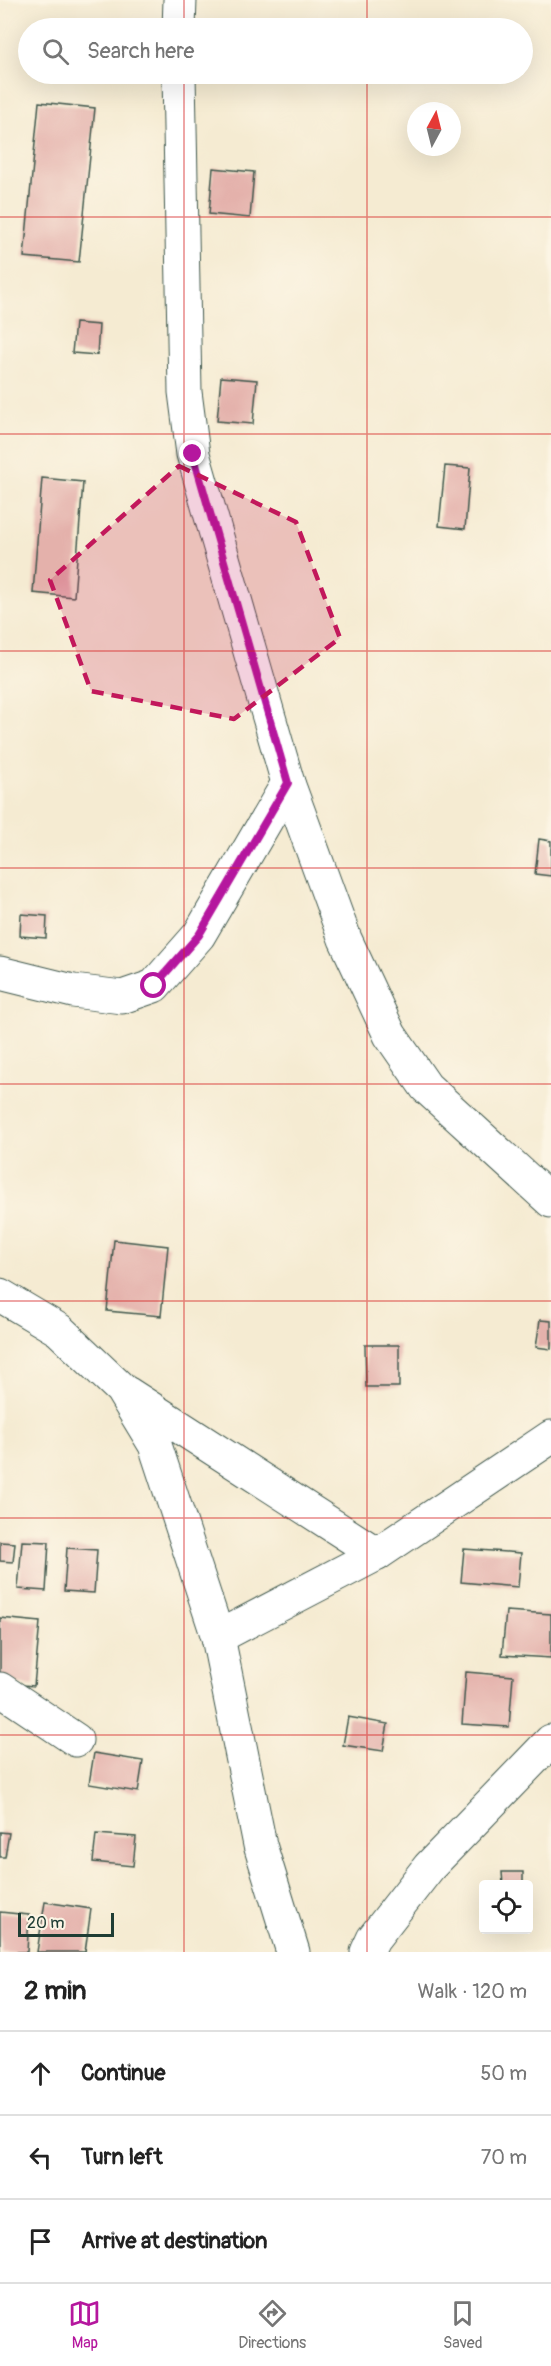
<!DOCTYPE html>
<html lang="en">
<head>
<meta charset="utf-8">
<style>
	:root { --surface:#fff; --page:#f2f2f2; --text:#222; --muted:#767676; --line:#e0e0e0; --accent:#b5179e }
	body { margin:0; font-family:Pangolin,sans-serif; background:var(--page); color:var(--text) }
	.controls { position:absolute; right:18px; bottom:18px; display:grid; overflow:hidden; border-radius:6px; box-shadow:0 6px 24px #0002 }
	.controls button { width:54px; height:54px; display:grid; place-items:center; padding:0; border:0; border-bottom:2px solid var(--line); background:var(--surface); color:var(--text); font:30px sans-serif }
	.compass { position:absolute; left:407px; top:102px; width:54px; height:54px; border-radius:50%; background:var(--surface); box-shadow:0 6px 24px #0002; rotate:7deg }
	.scale { position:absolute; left:18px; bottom:15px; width:96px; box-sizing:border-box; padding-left:6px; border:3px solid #1f3d34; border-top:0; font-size:16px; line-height:21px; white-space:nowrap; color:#1f3d34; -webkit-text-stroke:4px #fcf5e5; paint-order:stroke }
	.stop { position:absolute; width:18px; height:18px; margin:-14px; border:4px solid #b5179e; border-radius:50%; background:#fff }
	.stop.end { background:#b5179e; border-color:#fff; box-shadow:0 2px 6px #0008 }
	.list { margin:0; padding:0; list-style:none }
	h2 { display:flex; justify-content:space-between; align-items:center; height:78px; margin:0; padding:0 24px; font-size:26px }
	h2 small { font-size:20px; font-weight:400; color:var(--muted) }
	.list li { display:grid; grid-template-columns:39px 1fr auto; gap:18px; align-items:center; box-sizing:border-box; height:84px; padding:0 24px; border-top:2px solid var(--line) }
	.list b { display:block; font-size:22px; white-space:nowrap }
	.list em { font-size:20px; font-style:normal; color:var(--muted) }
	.icon { flex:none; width:33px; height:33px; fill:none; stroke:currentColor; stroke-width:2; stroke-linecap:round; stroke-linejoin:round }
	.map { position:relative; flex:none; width:551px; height:1952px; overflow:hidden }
	.search { position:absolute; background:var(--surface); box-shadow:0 6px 24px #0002; left:18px; right:18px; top:18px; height:66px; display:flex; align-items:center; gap:15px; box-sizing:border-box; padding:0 21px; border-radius:33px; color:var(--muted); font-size:22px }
	.sheet { height:330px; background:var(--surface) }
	nav { display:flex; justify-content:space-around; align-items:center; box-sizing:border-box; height:84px; border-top:2px solid var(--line); background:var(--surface); font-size:16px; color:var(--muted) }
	nav a { display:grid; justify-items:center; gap:3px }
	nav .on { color:var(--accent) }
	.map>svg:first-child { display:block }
	.building { fill:#e4b1ab }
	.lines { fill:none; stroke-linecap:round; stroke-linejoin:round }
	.street-casing { stroke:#3f574c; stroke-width:35 }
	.street { stroke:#fff; stroke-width:33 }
	.route { stroke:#b5179e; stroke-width:8 }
	.marked { fill:#c2185b; fill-opacity:0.2; stroke:#c2185b; stroke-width:4.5; stroke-dasharray:12 8; stroke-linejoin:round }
	.grid { fill:none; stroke:#d62828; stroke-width:1.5; stroke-opacity:0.55 }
</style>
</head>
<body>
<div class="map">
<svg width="551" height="1952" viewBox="0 0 551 1952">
	<rect width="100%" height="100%" fill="#fcf5e5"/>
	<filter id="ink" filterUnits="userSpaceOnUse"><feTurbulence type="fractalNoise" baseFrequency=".0167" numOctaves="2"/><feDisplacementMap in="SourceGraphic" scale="12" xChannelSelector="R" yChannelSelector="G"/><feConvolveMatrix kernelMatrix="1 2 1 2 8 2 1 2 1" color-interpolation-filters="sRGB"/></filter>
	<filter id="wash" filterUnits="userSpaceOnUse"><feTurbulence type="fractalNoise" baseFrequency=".008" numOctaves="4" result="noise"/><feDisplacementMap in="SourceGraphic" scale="24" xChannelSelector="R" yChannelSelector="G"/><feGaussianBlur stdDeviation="1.35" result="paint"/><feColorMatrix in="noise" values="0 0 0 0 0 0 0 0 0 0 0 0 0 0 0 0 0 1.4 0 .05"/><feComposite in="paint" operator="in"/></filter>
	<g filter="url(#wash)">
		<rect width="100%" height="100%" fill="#f5ebd2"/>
		<g id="blocks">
			<g class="building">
				<path d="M39,102L95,108L79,262L24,257Z"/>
				<path d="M213,168L254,172L250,218L209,214Z"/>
				<path d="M75,323L99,325L97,355L72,353Z"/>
				<path d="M221,377L257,380L253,424L217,421Z"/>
				<path d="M445,466L470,468L465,529L439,526Z"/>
				<path d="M42,478L83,482L74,597L33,593Z"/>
				<path d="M539,839L551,841V876L535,874Z"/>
				<path d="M21,914L47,916L46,938L20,936Z"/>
				<path d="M114,1240L168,1246L161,1316L107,1311Z"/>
				<path d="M540,1320L551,1321V1349L536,1347Z"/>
				<path d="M365,1345H399V1387H366Z"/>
				<path d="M22,1541L49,1542L46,1591L18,1589Z"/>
				<path d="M0,1542L15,1543L13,1562L0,1561Z"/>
				<path d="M67,1548L97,1550L94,1593L64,1591Z"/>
				<path d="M464,1549L521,1553L518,1587L461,1582Z"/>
				<path d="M506,1611L551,1614V1658L502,1655Z"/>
				<path d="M0,1618L40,1622L34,1686L0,1683Z"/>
				<path d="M466,1672L513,1676L509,1727L462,1724Z"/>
				<path d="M348,1717L388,1724L383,1751L343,1745Z"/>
				<path d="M94,1753L143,1761L138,1792L89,1784Z"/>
				<path d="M0,1832L9,1833L5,1857H0Z"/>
				<path d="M96,1834L136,1837L133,1866L93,1862Z"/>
				<path d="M502,1872H523V1884H503Z"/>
				<path d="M45,1902L91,1909L85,1952H37Z"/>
				<path d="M0,1912L29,1915L27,1952H0Z"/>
			</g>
		</g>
	</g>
	<g filter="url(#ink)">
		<use href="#blocks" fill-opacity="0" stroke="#3f574c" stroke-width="1.5"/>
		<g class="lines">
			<g class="street-casing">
				<g id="street">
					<path d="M179,28L180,0"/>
					<path d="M179,74L185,392L193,454L288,783L345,939L390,1035L426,1087L551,1201"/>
					<path d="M0,973L73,991L122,997L154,986L199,935L288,783"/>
					<path d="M0,1295L59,1330L121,1389L155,1445L218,1637L260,1845L293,1952"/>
					<path d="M127,1393L377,1554"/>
					<path d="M218,1637L377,1554L551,1437"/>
					<path d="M0,1689L76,1740"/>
					<path d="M367,1952L373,1939L429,1867L551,1741"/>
				</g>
			</g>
			<use href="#street" class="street"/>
		</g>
	</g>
	<g class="lines" filter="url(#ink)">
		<path class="route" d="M154,986L199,935L288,783L193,454"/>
	</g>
	<path class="marked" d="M179,466L296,522L340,638L234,719L91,691L50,580Z"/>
	<path class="grid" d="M184,0V28M367,0V28M184,74V1952M367,74V1952M0,217H551M0,434H551M0,651H551M0,868H551M0,1084H551M0,1301H551M0,1518H551M0,1735H551"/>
</svg>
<div class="controls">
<button><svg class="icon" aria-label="locate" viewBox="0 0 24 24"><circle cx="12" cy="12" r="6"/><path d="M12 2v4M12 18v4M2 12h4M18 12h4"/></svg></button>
</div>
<svg class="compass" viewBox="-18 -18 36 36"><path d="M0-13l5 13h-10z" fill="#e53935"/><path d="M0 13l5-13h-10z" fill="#767676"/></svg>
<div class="scale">20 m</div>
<div class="stop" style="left:154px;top:986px"></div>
<div class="stop end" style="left:193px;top:454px"></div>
<div class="search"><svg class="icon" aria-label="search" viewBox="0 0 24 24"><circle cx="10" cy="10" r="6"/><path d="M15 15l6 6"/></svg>Search here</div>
</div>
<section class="sheet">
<h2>2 min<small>Walk · 120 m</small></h2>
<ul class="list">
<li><svg class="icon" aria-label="ahead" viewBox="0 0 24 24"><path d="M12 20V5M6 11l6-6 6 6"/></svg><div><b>Continue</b></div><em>50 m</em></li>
<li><svg class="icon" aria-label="left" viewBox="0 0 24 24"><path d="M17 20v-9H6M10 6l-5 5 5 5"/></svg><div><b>Turn left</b></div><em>70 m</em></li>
<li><svg class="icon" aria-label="arrive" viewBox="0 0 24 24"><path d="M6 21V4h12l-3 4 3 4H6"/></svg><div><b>Arrive at destination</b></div></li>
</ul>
</section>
<nav>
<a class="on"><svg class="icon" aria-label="map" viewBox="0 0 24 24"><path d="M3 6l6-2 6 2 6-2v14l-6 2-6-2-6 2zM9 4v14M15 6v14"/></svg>Map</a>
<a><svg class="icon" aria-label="directions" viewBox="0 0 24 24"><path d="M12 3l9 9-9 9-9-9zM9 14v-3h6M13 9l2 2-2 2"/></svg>Directions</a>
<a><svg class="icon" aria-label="saved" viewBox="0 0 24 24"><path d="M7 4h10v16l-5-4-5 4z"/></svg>Saved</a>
</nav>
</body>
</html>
